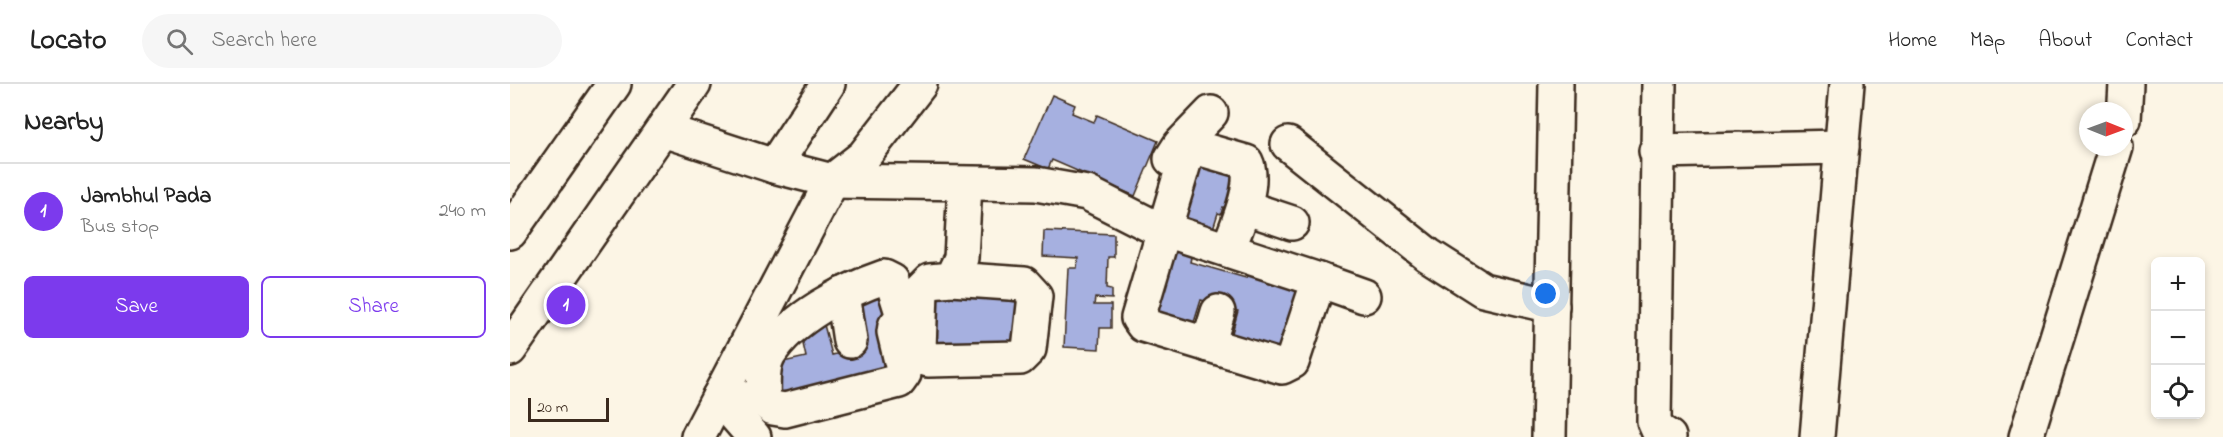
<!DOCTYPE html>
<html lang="en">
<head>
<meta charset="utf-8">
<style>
	:root { --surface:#fff; --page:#f6f6f6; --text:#222; --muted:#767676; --line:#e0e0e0; --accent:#7c3aed }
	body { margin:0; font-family:"Indie Flower",sans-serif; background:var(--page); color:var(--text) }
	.controls { position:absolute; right:18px; bottom:18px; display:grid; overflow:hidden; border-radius:9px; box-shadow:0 3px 9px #0003 }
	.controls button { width:54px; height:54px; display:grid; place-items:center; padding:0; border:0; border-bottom:2px solid var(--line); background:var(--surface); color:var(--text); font:30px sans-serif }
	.compass { position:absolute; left:1569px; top:18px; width:54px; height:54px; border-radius:50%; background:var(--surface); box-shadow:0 3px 9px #0003; rotate:91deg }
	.scale { position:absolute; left:18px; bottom:15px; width:81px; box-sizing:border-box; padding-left:6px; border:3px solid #3b2a1e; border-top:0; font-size:16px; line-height:21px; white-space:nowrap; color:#3b2a1e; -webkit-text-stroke:4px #fcf5e5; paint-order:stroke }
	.you { position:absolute; left:1036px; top:210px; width:21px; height:21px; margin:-15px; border:4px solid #fff; border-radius:50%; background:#1a73e8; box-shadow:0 0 0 9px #1a73e833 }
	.badge { display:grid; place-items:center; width:39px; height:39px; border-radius:50%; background:var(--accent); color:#fff; font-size:20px; font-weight:700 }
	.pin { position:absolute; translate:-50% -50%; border:3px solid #fff; box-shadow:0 2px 6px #0006 }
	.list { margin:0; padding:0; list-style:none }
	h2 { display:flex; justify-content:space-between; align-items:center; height:78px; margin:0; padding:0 24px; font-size:26px }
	h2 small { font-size:20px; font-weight:400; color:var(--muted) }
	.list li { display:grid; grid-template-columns:39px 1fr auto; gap:18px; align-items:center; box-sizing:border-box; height:96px; padding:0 24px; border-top:2px solid var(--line) }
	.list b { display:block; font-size:22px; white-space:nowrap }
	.list p { margin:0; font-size:20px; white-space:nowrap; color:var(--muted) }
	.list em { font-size:20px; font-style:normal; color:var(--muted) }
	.actions { display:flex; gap:12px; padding:18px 24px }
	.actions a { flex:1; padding:14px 0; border:2px solid var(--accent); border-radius:9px; text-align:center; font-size:21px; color:var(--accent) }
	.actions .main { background:var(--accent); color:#fff }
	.icon { flex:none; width:33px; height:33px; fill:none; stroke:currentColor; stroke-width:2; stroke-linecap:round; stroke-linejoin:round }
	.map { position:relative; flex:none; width:1713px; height:353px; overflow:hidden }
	header { display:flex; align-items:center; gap:36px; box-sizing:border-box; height:84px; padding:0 30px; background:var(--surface); border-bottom:2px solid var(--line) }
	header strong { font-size:28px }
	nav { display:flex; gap:33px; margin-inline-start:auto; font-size:21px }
	.search { width:420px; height:54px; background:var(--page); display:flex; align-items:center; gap:15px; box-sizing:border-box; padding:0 21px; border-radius:33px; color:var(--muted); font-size:22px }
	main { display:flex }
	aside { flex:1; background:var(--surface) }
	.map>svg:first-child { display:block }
	.building { fill:#a6b0e0; stroke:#3b2a1e; stroke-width:1.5 }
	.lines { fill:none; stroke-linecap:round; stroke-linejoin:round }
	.minor-casing { stroke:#3b2a1e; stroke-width:38 }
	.major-casing { stroke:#3b2a1e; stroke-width:38 }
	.minor { stroke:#fcf5e5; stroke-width:33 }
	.major { stroke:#fcf5e5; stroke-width:33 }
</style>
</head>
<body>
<header>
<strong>Locato</strong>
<div class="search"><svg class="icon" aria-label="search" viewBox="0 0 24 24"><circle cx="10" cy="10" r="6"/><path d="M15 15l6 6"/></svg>Search here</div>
<nav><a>Home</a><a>Map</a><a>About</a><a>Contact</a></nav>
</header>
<main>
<aside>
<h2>Nearby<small></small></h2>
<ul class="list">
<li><span class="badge">1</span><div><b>Jambhul Pada</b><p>Bus stop</p></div><em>240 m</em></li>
</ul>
<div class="actions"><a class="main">Save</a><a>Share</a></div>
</aside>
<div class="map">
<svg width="1713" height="353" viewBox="0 0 1713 353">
	<rect width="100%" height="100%" fill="#fcf5e5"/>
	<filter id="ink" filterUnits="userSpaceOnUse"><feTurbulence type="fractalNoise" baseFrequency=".0167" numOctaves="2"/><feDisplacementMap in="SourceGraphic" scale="12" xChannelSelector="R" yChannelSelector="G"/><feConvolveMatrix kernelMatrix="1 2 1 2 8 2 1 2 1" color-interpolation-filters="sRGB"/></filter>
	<g filter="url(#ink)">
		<g class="building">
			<path d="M542,11L565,21L562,29L584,38L587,31L648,57L625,112L542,76L538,85L514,75Z"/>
			<path d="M683,69L735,85L728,127L713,123L711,130L708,129L700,154L661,142Z"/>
			<path d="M534,147L604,150V173H598L597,204L602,205V215L585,214L584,221H601V244H590L589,265L554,263L558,184H567L568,174L533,172Z"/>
			<path d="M661,163L682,169L680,178L736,194L738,184L797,200L774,276L719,260L728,227L691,216L681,248L633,234Z"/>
			<path d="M427,204L494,211L493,216L508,218L513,266L417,267L420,238L427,239V232H425Z"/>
			<path d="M383,207L388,294L270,322L260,281L296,273L289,242L313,237L322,271L356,263L345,216Z"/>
		</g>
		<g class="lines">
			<g class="minor-casing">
				<g id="minor">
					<path d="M1149,0L1144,337L1148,346L1159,353"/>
					<path d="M1614,36L1616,0"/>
					<path d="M153,46L264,82L322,97L526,100L577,109L638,140L809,196L782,278L772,283L633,241L628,234L677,69L684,63L736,78C747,100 726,143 718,166"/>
					<path d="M778,60L918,171L973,206L1042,222"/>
					<path d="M1146,67L1332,63"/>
					<path d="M661,75L670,61L701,29"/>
					<path d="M264,82L318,0"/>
					<path d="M734,123L782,139"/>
					<path d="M441,195L514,200L525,212L519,265L510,274L418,276L409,266L411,206L420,197L441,195L451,174L455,100"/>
					<path d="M809,196L854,212"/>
					<path d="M333,210L340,257"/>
					<path d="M698,261L708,228"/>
					<path d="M209,313L253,316L263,324L275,326L389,297L394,290L384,248L385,242L393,232L382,197L374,193C336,206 281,234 259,270C251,283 254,301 253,316"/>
					<path d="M209,313L244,353"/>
					<path d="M1039,353L1046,0"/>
					<path d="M1307,353L1337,0"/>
					<path d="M1516,353L1606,63"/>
				</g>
			</g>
			<g class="major-casing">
				<g id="major">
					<path d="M0,148L104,0"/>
					<path d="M0,265L184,0"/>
					<path d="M188,353L322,97L354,72L410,0"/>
				</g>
			</g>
			<use href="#minor" class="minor"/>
			<use href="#major" class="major"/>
		</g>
	</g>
</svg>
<div class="controls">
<button>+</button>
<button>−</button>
<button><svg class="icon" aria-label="locate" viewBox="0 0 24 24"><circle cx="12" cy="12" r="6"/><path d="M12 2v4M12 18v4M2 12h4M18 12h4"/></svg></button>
</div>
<svg class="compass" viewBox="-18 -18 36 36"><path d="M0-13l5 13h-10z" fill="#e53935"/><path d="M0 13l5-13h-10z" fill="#767676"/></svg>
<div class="scale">20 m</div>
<div class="you"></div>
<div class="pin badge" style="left:56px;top:221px">1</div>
</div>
</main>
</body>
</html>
